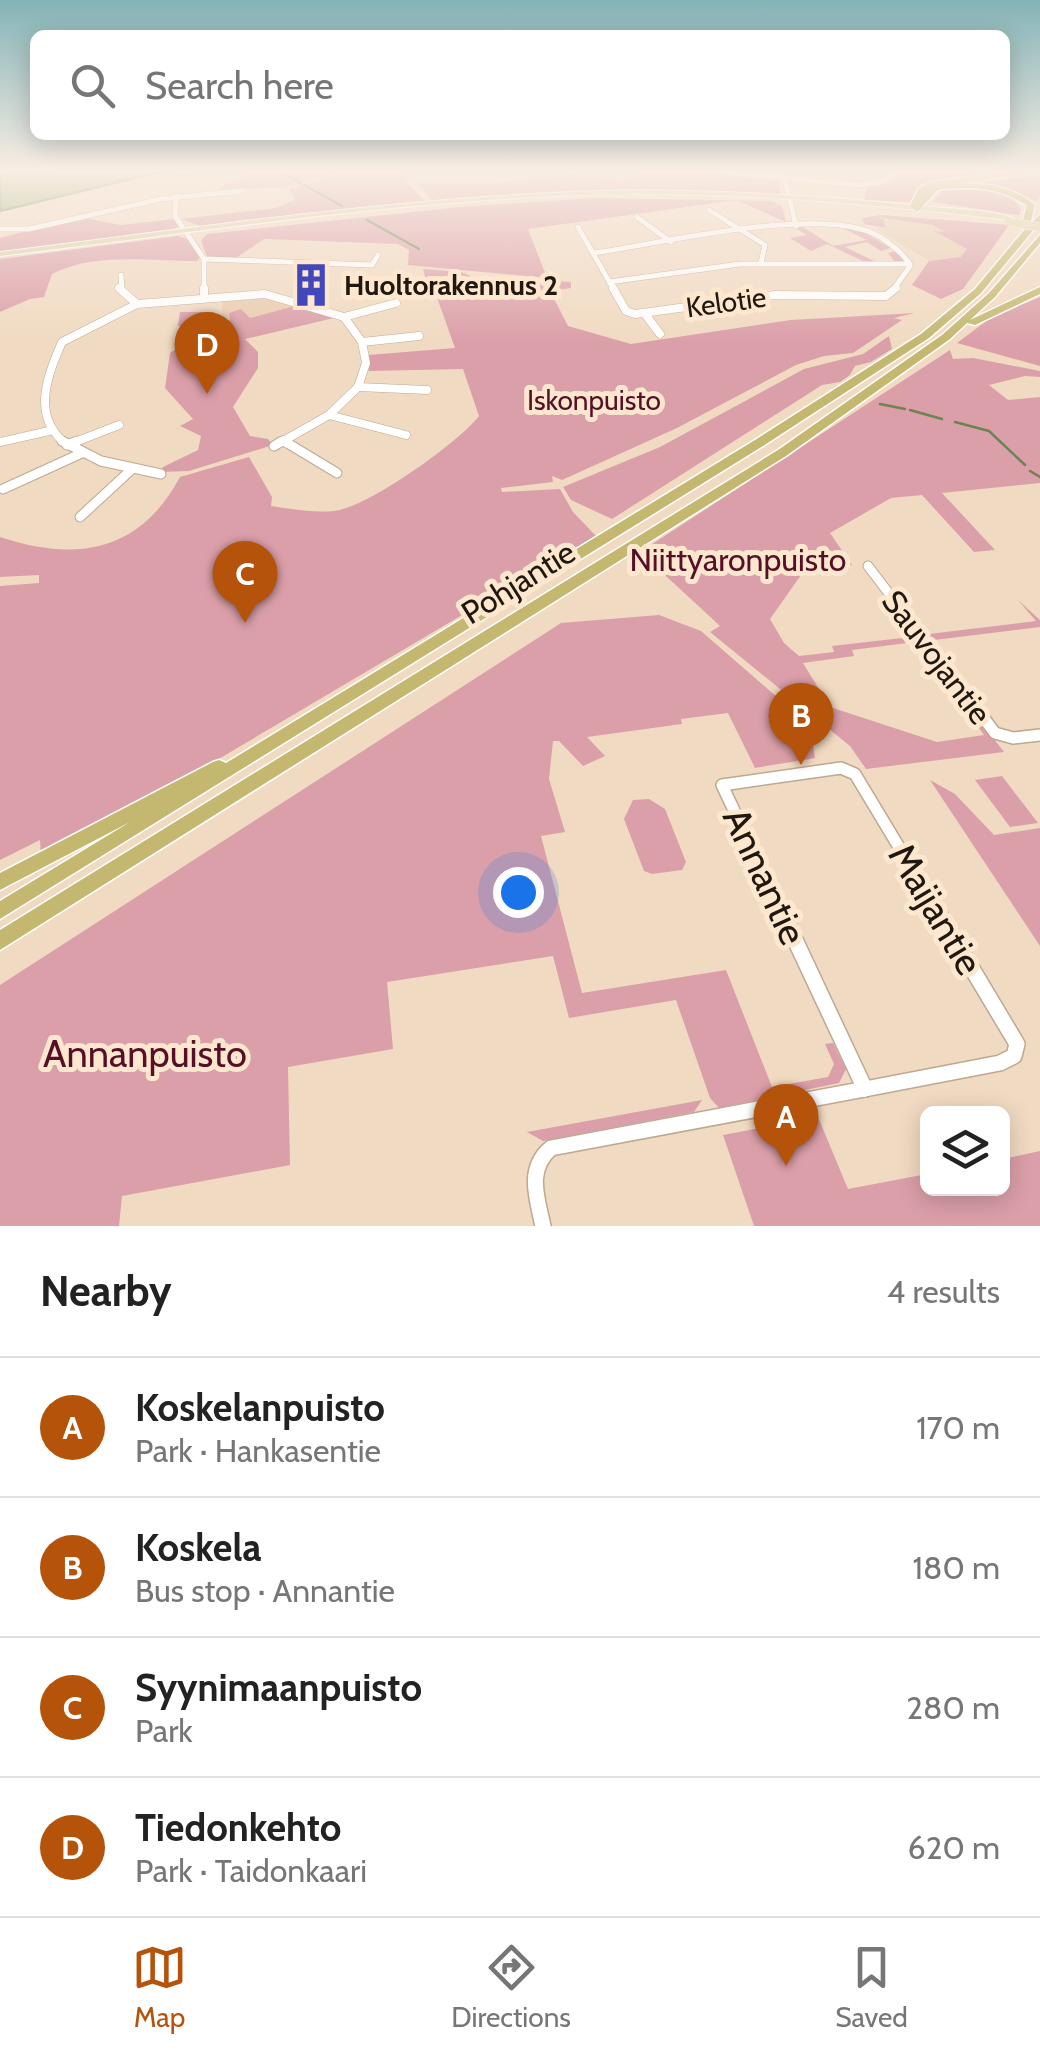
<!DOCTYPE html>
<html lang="en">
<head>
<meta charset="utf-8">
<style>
	:root { --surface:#fff; --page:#f6f6f6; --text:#222; --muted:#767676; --line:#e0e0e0; --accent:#b45309 }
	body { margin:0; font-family:Cabin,sans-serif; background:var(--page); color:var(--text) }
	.controls { position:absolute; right:30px; bottom:30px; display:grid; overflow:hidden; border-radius:15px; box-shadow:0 5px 25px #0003 }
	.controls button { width:90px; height:90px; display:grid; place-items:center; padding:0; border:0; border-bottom:2px solid var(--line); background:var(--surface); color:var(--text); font:50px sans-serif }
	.you { position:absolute; left:518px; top:892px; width:35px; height:35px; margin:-25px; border:8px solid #fff; border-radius:50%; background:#1a73e8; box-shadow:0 0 0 15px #1a73e833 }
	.badge { display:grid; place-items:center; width:65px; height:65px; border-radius:50%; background:var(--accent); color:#fff; font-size:32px; font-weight:700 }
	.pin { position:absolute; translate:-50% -82px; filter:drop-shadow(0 2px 5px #0008) }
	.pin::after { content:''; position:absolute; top:52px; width:35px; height:30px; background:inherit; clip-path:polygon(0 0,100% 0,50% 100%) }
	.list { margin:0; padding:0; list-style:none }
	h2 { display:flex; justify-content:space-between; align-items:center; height:130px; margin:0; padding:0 40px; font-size:42px }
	h2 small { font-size:32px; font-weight:400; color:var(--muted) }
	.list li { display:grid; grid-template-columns:65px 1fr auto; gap:30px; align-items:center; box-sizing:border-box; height:140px; padding:0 40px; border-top:2px solid var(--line) }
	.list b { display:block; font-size:38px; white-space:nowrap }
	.list p { margin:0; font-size:32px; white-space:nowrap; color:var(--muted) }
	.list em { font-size:32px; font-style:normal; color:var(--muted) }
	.icon { flex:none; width:55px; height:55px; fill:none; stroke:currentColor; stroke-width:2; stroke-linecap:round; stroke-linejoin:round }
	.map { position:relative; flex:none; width:1040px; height:1226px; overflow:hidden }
	.search { position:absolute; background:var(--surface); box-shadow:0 5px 25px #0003; left:30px; right:30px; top:30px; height:110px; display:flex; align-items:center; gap:25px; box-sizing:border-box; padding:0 35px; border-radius:15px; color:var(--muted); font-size:38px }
	.sheet { height:690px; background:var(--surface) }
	nav { display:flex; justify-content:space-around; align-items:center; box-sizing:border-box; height:140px; border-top:2px solid var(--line); background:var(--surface); font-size:28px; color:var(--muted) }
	nav a { display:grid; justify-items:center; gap:5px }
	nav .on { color:var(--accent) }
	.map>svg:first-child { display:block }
	.built { fill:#e9cdaf }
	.green { fill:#db9fa9 }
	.water { fill:#8fb16e; stroke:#6e8352; stroke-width:2.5 }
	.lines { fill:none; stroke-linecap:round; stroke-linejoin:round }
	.stream { stroke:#6e8352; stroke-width:2.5 }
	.minor-far4-casing { stroke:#bea891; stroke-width:6 }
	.minor-far3-casing { stroke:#bea891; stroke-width:9 }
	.minor-far2-casing { stroke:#bea891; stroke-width:11 }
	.minor-far1-casing { stroke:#bea891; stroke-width:14 }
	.minor-casing { stroke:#bea891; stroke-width:18 }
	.major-casing { stroke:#fff; stroke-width:2 }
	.highway-casing { stroke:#fff; stroke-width:3 }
	.minor-far4 { stroke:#fff; stroke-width:5 }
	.minor-far3 { stroke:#fff; stroke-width:8 }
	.minor-far2 { stroke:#fff; stroke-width:9 }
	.minor-far1 { stroke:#fff; stroke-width:11 }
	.minor { stroke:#fff; stroke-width:15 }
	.major { fill:#dcd4aa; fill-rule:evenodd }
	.highway { fill:#c4b871; fill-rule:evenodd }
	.major-bridge-casing { stroke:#fff; stroke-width:9; stroke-linecap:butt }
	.major-bridge { stroke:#dcd4aa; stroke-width:8 }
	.wall { fill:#6c311e }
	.labels { text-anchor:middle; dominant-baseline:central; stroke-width:10; stroke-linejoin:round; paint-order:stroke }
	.far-poi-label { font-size:28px; font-weight:bold; fill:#20180f; stroke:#fee7cf; text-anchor:start }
	.far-street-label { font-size:28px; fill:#20180f; stroke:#fee7cf }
	.far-park-label { font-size:28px; fill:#570f26; stroke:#fee7cf }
	.park-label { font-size:32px; fill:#570f26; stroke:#fee7cf }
	.street-label { font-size:32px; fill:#20180f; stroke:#fee7cf }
	.near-street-label { font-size:38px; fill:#20180f; stroke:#fee7cf }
	.near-park-label { font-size:38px; fill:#570f26; stroke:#fee7cf }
</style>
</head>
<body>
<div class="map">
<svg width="1040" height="1226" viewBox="0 0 1040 1226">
	<rect width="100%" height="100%" fill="#f1dac2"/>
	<g class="built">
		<path d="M875,217L932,225L947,232H936L968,249L962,257L929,261L876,229L885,228Z"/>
		<path d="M264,298L298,305L223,335L222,301Z"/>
	</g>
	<g class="green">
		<path d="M248,170H345L286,187L218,190L225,184L249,177L245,174Z"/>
		<path d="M354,170H397L426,203L203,227L181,219L276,208L295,200L289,189Z"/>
		<path d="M671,170L779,181L780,194L636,191L433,202L418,183H496L573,175L622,180Z"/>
		<path d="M909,170L923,174L927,170H1037L922,187L909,202L864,200L867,187L887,184Z"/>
		<path d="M1040,174V196L1036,201L1008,189L942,183Z"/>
		<path d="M949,188C972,186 1008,186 1021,209L1019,215L1010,214L934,202L941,191Z"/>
		<path d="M591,198L772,201L782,206L786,222L736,200L528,229L547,278L408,265L409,250L398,244L264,239L236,258L207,257L201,240L207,234L460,207Z"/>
		<path d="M881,215L1009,225L963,289L941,299L912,285L929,261L961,257L967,249L934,231L945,232L932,225L877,217L884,220L885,228L864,224L862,218Z"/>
		<path d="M78,217L121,225L175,219L179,226L173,230L0,252V238Z"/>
		<path d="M803,227L833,246L867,240L842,228L861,231L891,248L881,251L867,242L845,247L876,262H895L888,253L897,251L907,263L865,262L827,244L811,251L790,238L807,235L795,228L753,234L757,237L751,234Z"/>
		<path d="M178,236L188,239L200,257L197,261C151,261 93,252 52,274L44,297L30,299L0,312V259Z"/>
		<path d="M423,269L461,272L507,291L509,286L476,276L571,282V288L550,291L568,326L631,344L791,320L915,313L894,318L902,320L853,353L824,356L796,365L677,428L562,480L552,476L553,482L501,488L502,492L560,489L573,512L596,536L156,796L41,858L40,840L0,860V586L39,583V575L0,577V537C76,562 139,553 180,477L249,457L272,497L271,506C289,509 316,513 334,511C367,508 458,443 479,416L463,369L369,371L368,355L455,348L435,292L422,289L427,283Z"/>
		<path d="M1040,297V366L957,343L989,319Z"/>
		<path d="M298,305L334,318L245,339L258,352V368L233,407L250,436L268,439L273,445L189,471L161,472L163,467L198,450L201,436L180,426L193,419L165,388L170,353L191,339L192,325L178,326L180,312H214L213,328L222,327L223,321L230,320L229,313L241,309L250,318Z"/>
		<path d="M889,336L892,349L871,362L855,366L850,375L840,382L822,385L612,519L571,500L563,487L660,447L804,369L863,354Z"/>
		<path d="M950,350L953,359L973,358L1040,371V377L1025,376L989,385L1008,400L1040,397V483L942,493L995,550L974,552L922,495L891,498L830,533L852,565L847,566L849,570L801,575L770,619L784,643L799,656L834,652L832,646L911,637L885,601L890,602L960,694L957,696L915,642L852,650L854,656L803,663L830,707L937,742L984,735L962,704L968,705L1004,752L866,769L850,746L710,632L720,626L640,552Z"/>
		<path d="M1018,600L1040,620V627L934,640L959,673L952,671L911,617L914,615L929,634L1036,621Z"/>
		<path d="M659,615L701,631L801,718L811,733L815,758L755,768L728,713L681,719L682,724L587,737L605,756L583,766L559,741H553L549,779L565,832L541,836L582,993L726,970L772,1087L828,1077L834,1064L825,1044L833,1043L846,1069L839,1083L719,1108L710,1098L676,1000L569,1018L553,956L387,982L393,1049L288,1067L290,1165L122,1196L119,1226H0V985L561,623Z"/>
		<path d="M1002,776L1038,823L1010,827L975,780Z"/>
		<path d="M930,780L955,794L994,835L1040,828V946Z"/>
		<path d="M649,799L665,809L686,862L682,870L652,874L644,871L624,819L633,800Z"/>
		<path d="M702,1100L694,1112L543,1141L527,1132Z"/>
		<path d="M818,1117L848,1189L927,1174L928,1188H1002L1003,1159L1040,1151V1226H754L723,1135Z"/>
	</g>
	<path class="water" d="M0,170H168L0,211Z"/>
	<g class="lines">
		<g class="stream">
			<path d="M278,170L301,183"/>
			<path d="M181,176L199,170"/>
			<path d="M304,185L342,206"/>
			<path d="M367,220L419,249"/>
			<path d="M880,404L905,409"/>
			<path d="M910,410L942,419"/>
			<path d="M955,422L989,431L1025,465"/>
			<path d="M1030,471L1040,477"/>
		</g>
		<g class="minor-far4-casing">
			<g id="minor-far4">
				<path d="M508,170H535"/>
				<path d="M703,170L859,185L881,182L902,170"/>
				<path d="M785,178L796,226"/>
				<path d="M176,196L175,216L204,259V290"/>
				<path d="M709,210L765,245L761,263"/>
				<path d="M637,217L671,242"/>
				<path d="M578,227L614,290"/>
				<path d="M0,229H29L161,199L242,191"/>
				<path d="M594,253C662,243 797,211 861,229C880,234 898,248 910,264H740L609,282"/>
				<path d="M204,259L372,265L378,255"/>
				<path d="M121,275L122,290"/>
				<path d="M893,290L910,266"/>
			</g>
		</g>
		<g class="minor-far3-casing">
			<g id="minor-far3">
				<path d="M119,288L137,304"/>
				<path d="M204,288V298"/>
				<path d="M613,288L626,311L635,314L775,295L886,296L896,288"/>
				<path d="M645,314L660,334"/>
				<path d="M344,317L396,303"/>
				<path d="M362,342L419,336"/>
				<path d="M358,387L427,390"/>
				<path d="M329,415L406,435"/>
				<path d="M283,441L288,444"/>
				<path d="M0,442L49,431"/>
				<path d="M66,444C31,416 47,377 62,342L137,304L265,294L344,317L362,342L366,363L358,387L329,415L278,444"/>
				<path d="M70,444L119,425"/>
			</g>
		</g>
		<g class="minor-far2-casing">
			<g id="minor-far2">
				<path d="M62,441L101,461L161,474"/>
				<path d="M284,441L337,473"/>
				<path d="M67,445L77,441"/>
				<path d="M274,446L282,441"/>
				<path d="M3,489L82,453"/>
				<path d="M80,517L131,470"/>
				<path d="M868,566L926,642"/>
			</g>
		</g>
		<g class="minor-far1-casing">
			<g id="minor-far1">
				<path d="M924,639L995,733L1013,738L1040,735"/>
				<path d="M775,897L722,785L841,768L855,774L929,897"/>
			</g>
		</g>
		<g class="minor-casing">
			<g id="minor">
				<path d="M774,895L865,1089"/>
				<path d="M865,1089L1000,1063L1014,1056L1017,1044L928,895"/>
				<path d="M543,1226C537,1198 526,1169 551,1148L865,1089"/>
			</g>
		</g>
		<g class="major-casing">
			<path id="major" d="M640,190C734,191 827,196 921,206C948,209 988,209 1013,218L1009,220C869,203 728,191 587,195C390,201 195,233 0,256V252C213,226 425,193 640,190Z"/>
		</g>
		<g class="highway-casing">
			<g id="highway">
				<path d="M1027,170H1040V173L954,184C983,182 1012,186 1035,205L1030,224L1040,215V222L981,293L929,338L763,446L0,919V901L130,822L0,890V873L213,762L219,760L226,763L755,440L921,334L975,289L1026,228L1021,226L1027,206C1000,187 970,186 938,190L917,212L910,206L919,188L931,182Z"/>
				<path d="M1040,235V243L995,297L970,320L1040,287V294L975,325L967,323L950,339L786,456L0,950V930L778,450L942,335L989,293Z"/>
			</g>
		</g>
		<use href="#minor-far4" class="minor-far4"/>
		<use href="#minor-far3" class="minor-far3"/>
		<use href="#minor-far2" class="minor-far2"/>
		<use href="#minor-far1" class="minor-far1"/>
		<use href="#minor" class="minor"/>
		<use href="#major" class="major"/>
		<use href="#highway" class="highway"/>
		<g class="major-bridge-casing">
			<path id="major-bridge" d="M1009,222L1040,227"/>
		</g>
		<use href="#major-bridge" class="major-bridge"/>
	</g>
	<rect class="wall" x="828" y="170" width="13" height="3"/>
	<linearGradient id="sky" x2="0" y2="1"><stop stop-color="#84b3b7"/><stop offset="0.5" stop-color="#f9eee4"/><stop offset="1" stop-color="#f9eee4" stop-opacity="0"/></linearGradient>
	<rect width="1040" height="342" fill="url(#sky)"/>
	<defs>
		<g id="building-bare" transform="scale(3.45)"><path d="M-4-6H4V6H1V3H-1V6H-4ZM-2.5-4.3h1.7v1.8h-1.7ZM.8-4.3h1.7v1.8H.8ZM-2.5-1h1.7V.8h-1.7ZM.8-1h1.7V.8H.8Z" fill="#4247bc" stroke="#fee7cf" stroke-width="2.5" paint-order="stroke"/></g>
	</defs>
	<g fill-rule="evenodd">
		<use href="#building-bare" x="311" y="285"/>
	</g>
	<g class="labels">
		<g class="far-poi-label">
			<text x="344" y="285">Huoltorakennus 2</text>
		</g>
		<g class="far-street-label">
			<text transform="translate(726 302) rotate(-8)">Kelotie</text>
		</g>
		<g class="far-park-label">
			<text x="594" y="400">Iskonpuisto</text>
		</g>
		<g class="park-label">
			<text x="738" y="559">Niittyaronpuisto</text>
		</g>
		<g class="street-label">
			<text transform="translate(518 582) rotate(-32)">Pohjantie</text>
			<text transform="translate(937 657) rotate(53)">Sauvojantie</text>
		</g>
		<g class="near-street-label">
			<text transform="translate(765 876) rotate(65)">Annantie</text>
			<text transform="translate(936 909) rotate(59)">Maijantie</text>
		</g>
		<g class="near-park-label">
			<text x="145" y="1053">Annanpuisto</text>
		</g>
	</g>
</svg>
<div class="controls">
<button><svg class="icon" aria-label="layers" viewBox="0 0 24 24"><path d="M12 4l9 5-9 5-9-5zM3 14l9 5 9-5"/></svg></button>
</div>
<div class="you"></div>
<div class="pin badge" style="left:786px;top:1166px">A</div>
<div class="pin badge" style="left:801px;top:765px">B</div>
<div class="pin badge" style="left:245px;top:623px">C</div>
<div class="pin badge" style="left:207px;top:394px">D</div>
<div class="search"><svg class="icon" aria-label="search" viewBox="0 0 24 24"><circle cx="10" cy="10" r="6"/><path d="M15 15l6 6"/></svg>Search here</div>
</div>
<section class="sheet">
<h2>Nearby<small>4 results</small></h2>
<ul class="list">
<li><span class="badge">A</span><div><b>Koskelanpuisto</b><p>Park · Hankasentie</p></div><em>170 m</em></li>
<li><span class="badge">B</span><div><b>Koskela</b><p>Bus stop · Annantie</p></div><em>180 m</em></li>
<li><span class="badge">C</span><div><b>Syynimaanpuisto</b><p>Park</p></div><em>280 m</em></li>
<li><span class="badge">D</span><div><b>Tiedonkehto</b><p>Park · Taidonkaari</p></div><em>620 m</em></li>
</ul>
</section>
<nav>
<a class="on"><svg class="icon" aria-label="map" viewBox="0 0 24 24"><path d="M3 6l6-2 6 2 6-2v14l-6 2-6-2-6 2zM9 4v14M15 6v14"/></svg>Map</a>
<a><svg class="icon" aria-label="directions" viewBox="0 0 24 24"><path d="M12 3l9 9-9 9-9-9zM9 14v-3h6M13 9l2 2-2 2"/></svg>Directions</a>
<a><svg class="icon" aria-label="saved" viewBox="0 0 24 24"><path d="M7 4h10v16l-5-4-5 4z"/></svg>Saved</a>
</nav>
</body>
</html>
